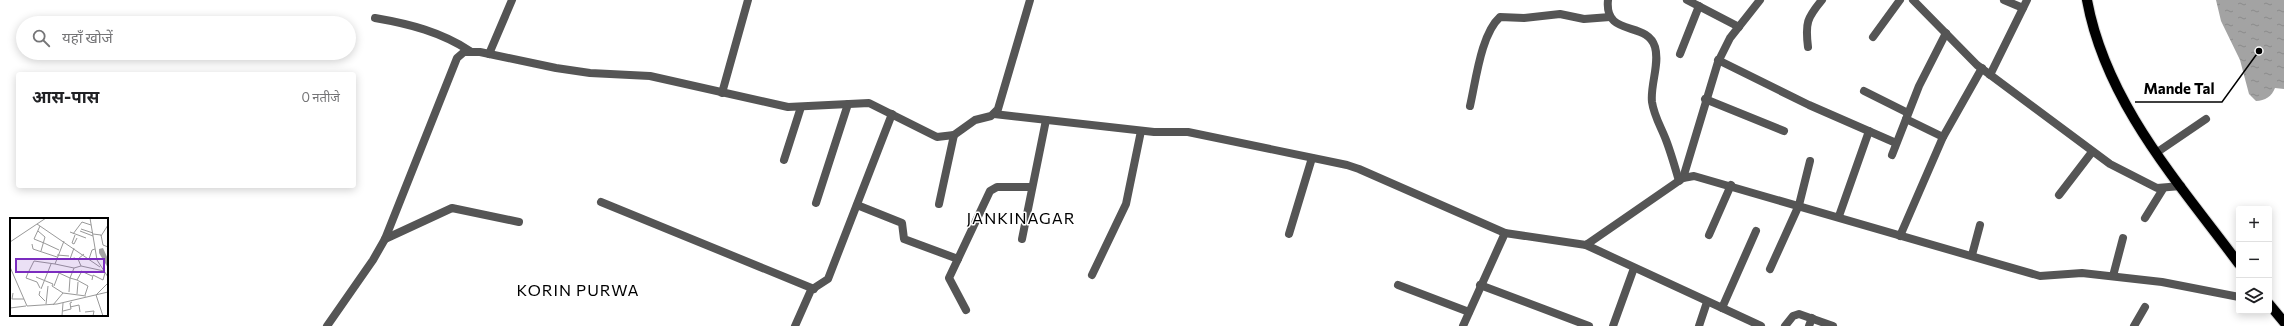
<!DOCTYPE html>
<html lang="hi">
<head>
<meta charset="utf-8">
<style>
	:root { --surface:#fff; --page:#f6f6f6; --text:#202124; --muted:#757577; --line:#e0e0e0 }
	body { margin:0; font-family:Commissioner,"Noto Sans Devanagari",sans-serif; background:var(--page); color:var(--text) }
	.controls { position:absolute; right:12px; bottom:12px; display:grid; overflow:hidden; border-radius:4px; box-shadow:0 2px 10px #0003 }
	.controls button { width:36px; height:36px; display:grid; place-items:center; padding:0; border:0; border-bottom:1px solid var(--line); background:var(--surface); color:var(--text); font:20px sans-serif }
	.list { margin:0; padding:0; list-style:none }
	h2 { display:flex; justify-content:space-between; align-items:center; height:52px; margin:0; padding:0 16px; font-size:17px }
	h2 small { font-size:13px; font-weight:400; color:var(--muted) }
	.icon { flex:none; width:22px; height:22px; fill:none; stroke:currentColor; stroke-width:2; stroke-linecap:round; stroke-linejoin:round }
	.map { position:relative; flex:none; width:2284px; height:326px; overflow:hidden }
	.search { position:absolute; background:var(--surface); box-shadow:0 2px 10px #0003; left:16px; top:16px; width:340px; height:44px; display:flex; align-items:center; gap:10px; box-sizing:border-box; padding:0 14px; border-radius:22px; color:var(--muted); font-size:15px }
	.panel { position:absolute; background:var(--surface); box-shadow:0 2px 10px #0003; left:16px; top:72px; width:340px; height:116px; border-radius:4px }
	.map>svg:first-child { display:block }
	.water { fill:url(#water-ripples) }
	.lines { fill:none; stroke-linecap:round; stroke-linejoin:round }
	.primary-casing { stroke:#dbdbdb; stroke-width:12 }
	.street { stroke:#555; stroke-width:8 }
	.primary { stroke:#000; stroke-width:10 }
	.labels { text-anchor:middle; dominant-baseline:central; stroke-width:3; stroke-linejoin:round; paint-order:stroke }
	.quarter-label { font-size:16px; letter-spacing:1px; fill:#000; stroke:#fff }
	.inset-road { fill:none; stroke:#999; stroke-width:1 }
	.view { fill:#7b2cbf; fill-opacity:0.15; stroke:#7b2cbf; stroke-width:2 }
	.inset-edge { fill:none; stroke:#000; stroke-width:2 }
	.leader { fill:none; stroke:#000; stroke-width:1.5 }
	.callout-dot { fill:#000; stroke:#fff; stroke-width:1.5 }
	.callout-label { font-size:15px; text-anchor:middle; font-weight:bold; fill:#000; stroke:#fff; stroke-width:3; stroke-linejoin:round; paint-order:stroke }
</style>
</head>
<body>
<div class="map">
<svg width="2284" height="326" viewBox="0 0 2284 326">
	<defs>
		<pattern id="water-ripples" width="26" height="14" patternUnits="userSpaceOnUse"><rect width="26" height="14" fill="#a3a3a3"/><path d="M2 4q2-2 4 0t4 0M15 11q2-2 4 0t4 0" fill="none" stroke="#8b8b8b"/></pattern>
	</defs>
	<rect width="100%" height="100%" fill="#fff"/>
	<path class="water" d="M2216,0H2284V89L2275,88C2272,96 2265,101 2256,101L2249,94L2240,60L2221,21Z"/>
	<g class="lines">
		<g class="primary-casing">
			<g id="primary">
				<path d="M2087,0C2106,103 2178,182 2239,264"/>
				<path d="M2269,304L2284,322"/>
			</g>
		</g>
		<g class="street">
			<path d="M1608,0C1604,38 1647,20 1655,47C1660,64 1650,85 1652,102C1654,116 1661,127 1666,140C1671,153 1675,167 1679,181"/>
			<path d="M1687,0L1739,27"/>
			<path d="M1913,0L1977,65L2110,164L2157,188L2181,186"/>
			<path d="M2004,0L2023,8"/>
			<path d="M375,18C410,24 441,32 470,51"/>
			<path d="M1873,37L1900,0"/>
			<path d="M1808,47C1805,23 1807,18 1822,0"/>
			<path d="M489,54L512,0"/>
			<path d="M1680,54L1699,6"/>
			<path d="M1718,60L1809,105L1896,143"/>
			<path d="M1990,75L2027,0"/>
			<path d="M1864,91L1908,113"/>
			<path d="M722,93L748,0"/>
			<path d="M1705,99L1784,131"/>
			<path d="M1470,106C1476,80 1481,34 1500,17L1524,18L1560,14L1584,19L1610,17"/>
			<path d="M994,114L1154,132H1188L1347,165L1359,169L1505,233"/>
			<path d="M1906,119L1943,137"/>
			<path d="M2156,153L2206,119"/>
			<path d="M1892,155L1919,86L1946,33"/>
			<path d="M784,160L801,107"/>
			<path d="M1683,178L1718,62L1730,38L1760,0"/>
			<path d="M2059,195L2092,152"/>
			<path d="M601,202L814,289"/>
			<path d="M816,203L848,104"/>
			<path d="M939,204L954,135"/>
			<path d="M857,205L902,223L904,239L958,259"/>
			<path d="M1839,216L1869,131"/>
			<path d="M2145,218L2163,189"/>
			<path d="M1289,234L1312,158"/>
			<path d="M1709,235L1731,185"/>
			<path d="M1900,236L1943,137L1982,68"/>
			<path d="M385,239L452,208L519,222"/>
			<path d="M1022,239L1046,120"/>
			<path d="M1586,245L1761,326"/>
			<path d="M1972,255L1980,225"/>
			<path d="M1770,269L1799,205L1810,161"/>
			<path d="M1092,275L1126,204L1141,131"/>
			<path d="M2113,276L2123,238"/>
			<path d="M1398,285L1469,312"/>
			<path d="M1480,285L1589,326"/>
			<path d="M1722,308L1756,231"/>
			<path d="M966,310L949,278L990,191L997,187H1032"/>
			<path d="M327,326L373,260L385,239L457,58L464,52H480L556,68L590,73L650,76L788,107L869,103L937,137L954,135L975,120L991,116L998,109L1030,0"/>
			<path d="M795,326L811,290L828,279L892,114"/>
			<path d="M1463,326L1505,233L1586,245L1683,178L1694,176L2040,276L2082,273L2162,282L2239,297"/>
			<path d="M1613,326L1634,268"/>
			<path d="M1699,326L1707,302"/>
			<path d="M1785,326L1793,316L1799,314L1833,326"/>
			<path d="M1809,326L1812,318"/>
			<path d="M2134,326L2145,307"/>
		</g>
		<use href="#primary" class="primary"/>
	</g>
	<g class="labels">
		<g class="quarter-label">
			<text x="1021" y="217">JANKINAGAR</text>
			<text x="578" y="289">KORIN PURWA</text>
		</g>
	</g>
	<g transform="translate(10 218)">
		<rect width="98" height="98" fill="#fff"/>
		<path d="M93,30L98,41V50L89,35V31Z" fill="#a3a3a3"/>
		<path class="inset-road" d="M80,0L87,42L98,59M27,6L90,49M30,8L24,21L34,25M71,11L83,15M28,13L35,19L31,33M70,13L83,18M60,14L76,20M63,16L72,4L81,7M83,16L91,17L93,27L98,29M65,17L62,25L64,26L67,20M91,18L98,7M0,24L36,0M34,25L49,32M22,26L23,31L47,39M64,30L60,41L65,40M47,37L59,38M79,41L82,32L85,31M45,46L64,50M71,48L68,41L74,36M0,49L17,88M71,53L82,58M26,59L43,66L42,68L53,75M60,60L64,50L71,48L94,53M67,62L78,68L75,77M82,62L83,57L93,62L95,55M44,68L49,55L60,60M30,70L27,64L16,60L18,55L24,43L45,46L54,23M31,71L41,46M30,73L29,77L35,83M59,74L60,60L67,62L72,53M3,75L2,81H14M67,76L68,64M36,86L38,68M43,87L53,75L76,78M17,88L47,86L98,74M60,89L69,87L70,94M0,90L16,88M53,93L61,91L60,85L62,84M75,94L84,93L83,98M52,98L53,85M93,98L86,77L98,65"/>
		<path class="view" d="M6,41H94V54H6Z"/>
		<rect width="98" height="98" class="inset-edge"/>
	</g>
	<path class="leader" d="M2259 51L2222 102H2135"/>
	<circle class="callout-dot" cx="2259" cy="51" r="4"/>
	<g class="callout-label">
		<text x="2179" y="94">Mande Tal</text>
	</g>
</svg>
<div class="controls">
<button>+</button>
<button>−</button>
<button><svg class="icon" aria-label="layers" viewBox="0 0 24 24"><path d="M12 4l9 5-9 5-9-5zM3 14l9 5 9-5"/></svg></button>
</div>
<div class="search"><svg class="icon" aria-label="search" viewBox="0 0 24 24"><circle cx="10" cy="10" r="6"/><path d="M15 15l6 6"/></svg>यहाँ खोजें</div>
<section class="panel">
<h2>आस-पास<small>0 नतीजे</small></h2>
<ul class="list">
</ul>
</section>
</div>
</body>
</html>
